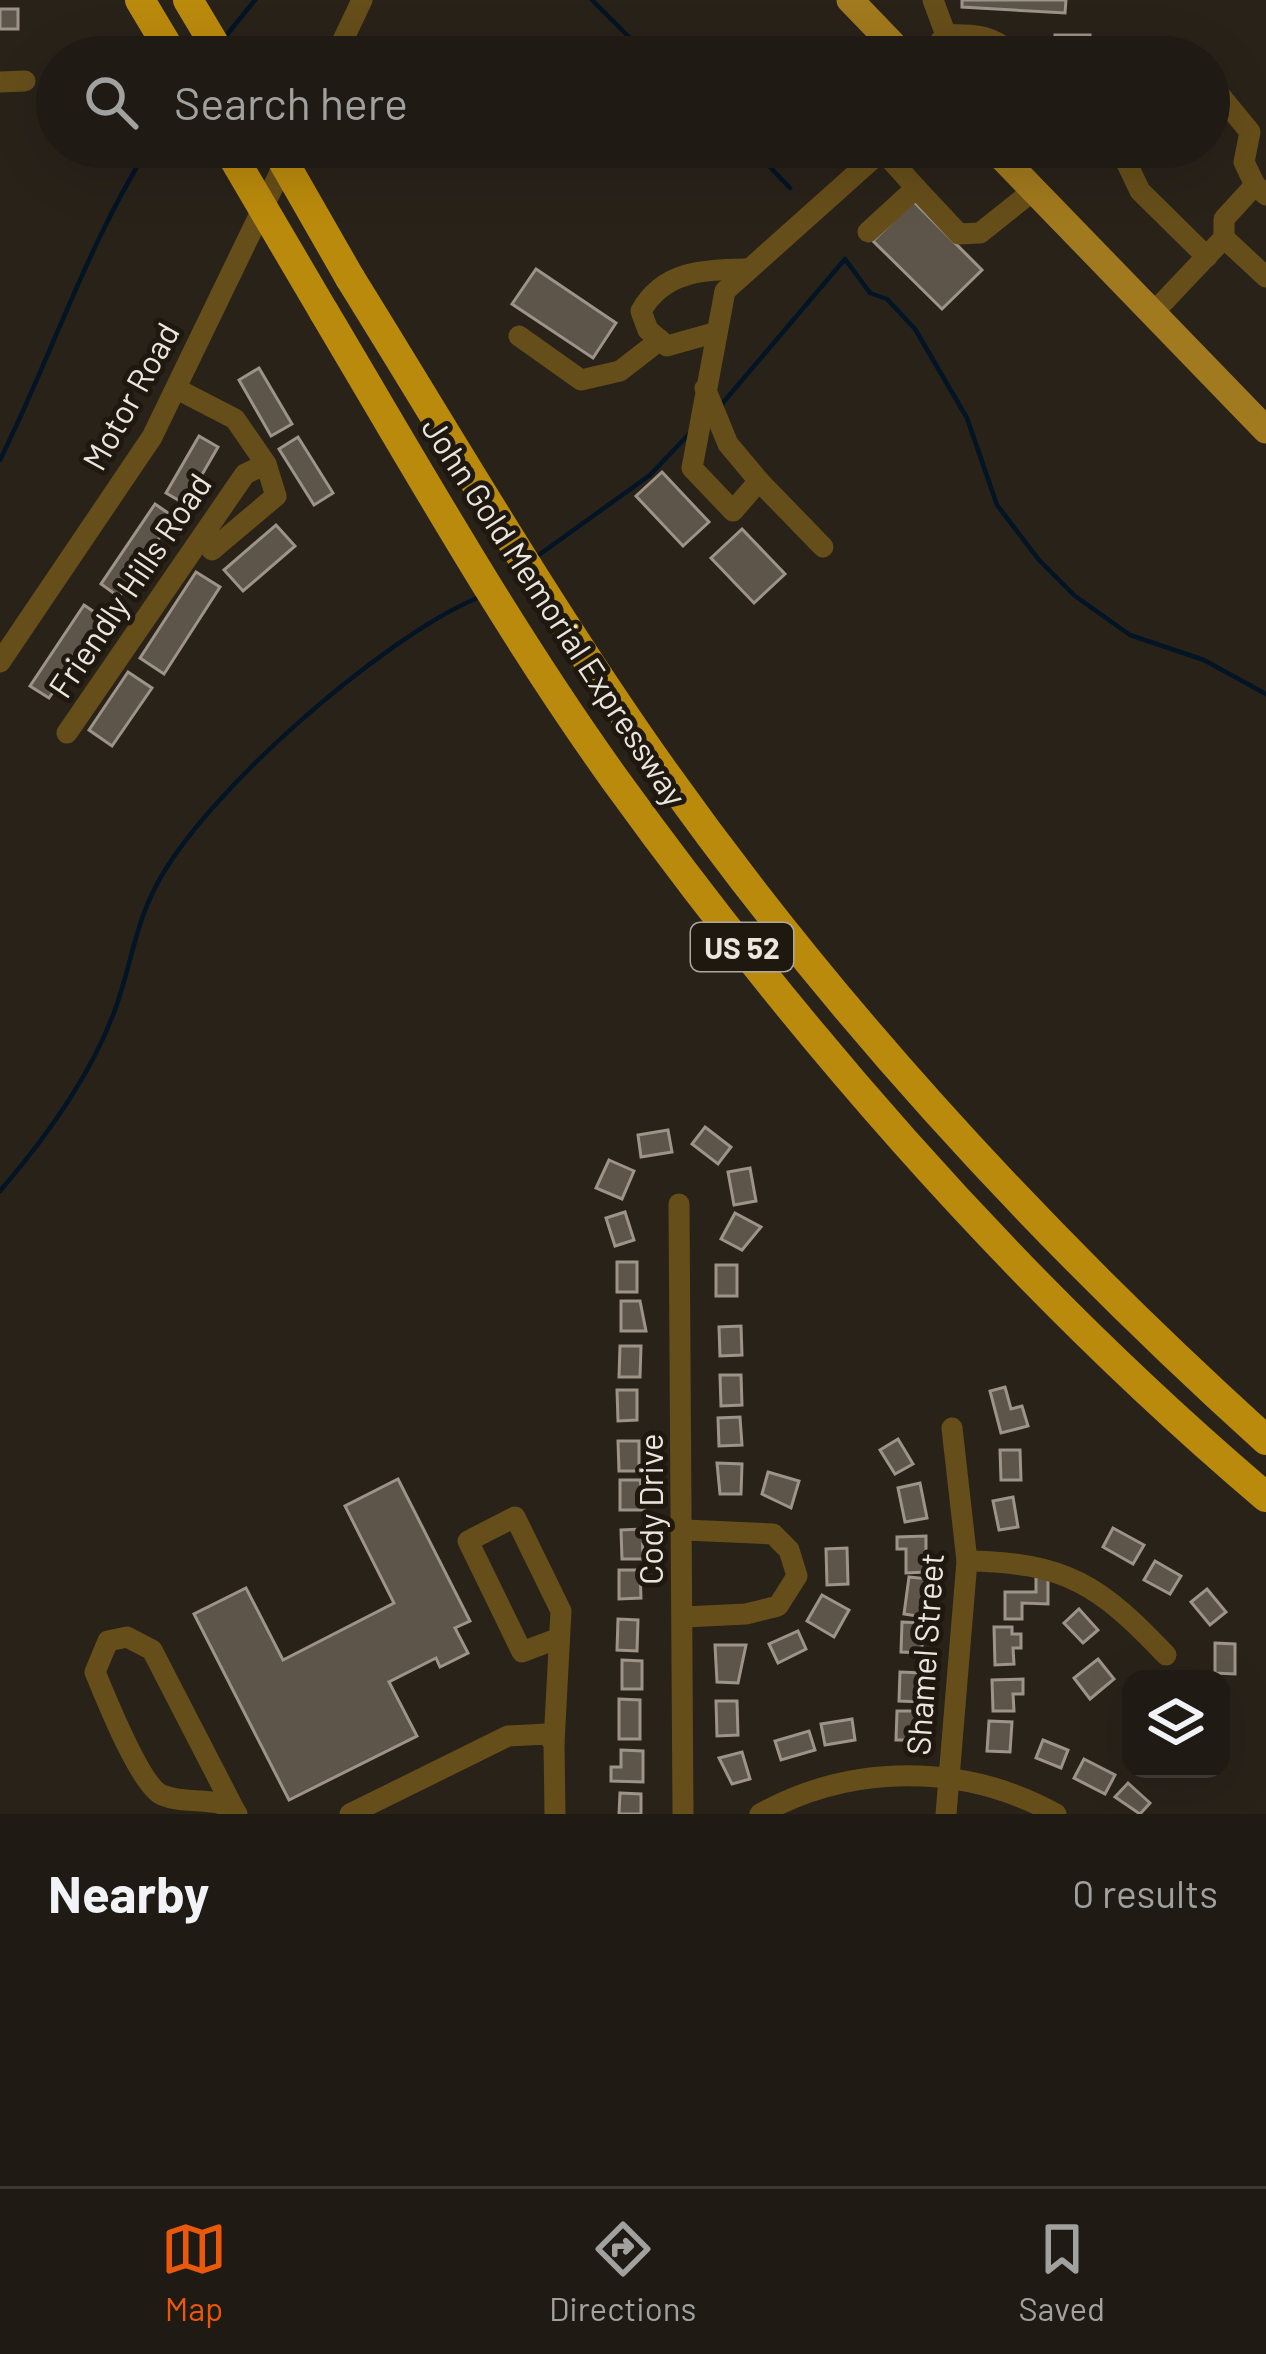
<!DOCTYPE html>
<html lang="en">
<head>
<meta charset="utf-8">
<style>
	:root { --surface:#1f1a13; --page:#27231c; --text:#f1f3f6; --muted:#a1a1a0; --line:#3c3833; --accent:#ea580c }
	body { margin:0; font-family:Barlow,sans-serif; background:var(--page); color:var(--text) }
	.controls { position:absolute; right:36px; bottom:36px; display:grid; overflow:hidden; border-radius:24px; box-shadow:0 12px 48px #0002 }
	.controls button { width:108px; height:108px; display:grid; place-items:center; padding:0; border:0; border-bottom:3px solid var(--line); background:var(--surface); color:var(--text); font:60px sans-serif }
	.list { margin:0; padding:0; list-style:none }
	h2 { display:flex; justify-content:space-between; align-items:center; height:156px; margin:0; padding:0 48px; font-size:51px }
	h2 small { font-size:39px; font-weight:400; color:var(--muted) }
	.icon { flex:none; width:66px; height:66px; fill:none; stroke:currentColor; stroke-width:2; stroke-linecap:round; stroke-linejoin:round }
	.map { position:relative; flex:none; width:1266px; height:1814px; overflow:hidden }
	.search { position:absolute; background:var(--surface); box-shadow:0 12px 48px #0002; left:36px; right:36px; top:36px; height:132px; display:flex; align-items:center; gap:30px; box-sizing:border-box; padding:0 42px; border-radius:66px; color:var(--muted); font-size:45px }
	.sheet { height:372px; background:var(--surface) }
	nav { display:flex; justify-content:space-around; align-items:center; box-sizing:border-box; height:168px; border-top:3px solid var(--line); background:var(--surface); font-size:33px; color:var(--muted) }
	nav a { display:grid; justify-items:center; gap:6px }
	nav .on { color:var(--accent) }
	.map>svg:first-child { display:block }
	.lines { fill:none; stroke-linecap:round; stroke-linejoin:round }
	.stream { stroke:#031425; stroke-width:4.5 }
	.building { fill:#5d544a; stroke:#9d9388; stroke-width:3 }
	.minor { stroke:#664e1a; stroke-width:21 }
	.major { stroke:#a1791e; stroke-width:27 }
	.highway { stroke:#ba8a0c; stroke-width:30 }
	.highway-bridge { stroke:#ba8a0c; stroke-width:30 }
	.labels { text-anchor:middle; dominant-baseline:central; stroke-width:10; stroke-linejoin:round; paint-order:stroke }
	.shield { fill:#1f180f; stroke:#ada8a1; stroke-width:3 }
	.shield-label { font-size:30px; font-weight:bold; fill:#eae5df }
	.street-label { font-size:33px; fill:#eae5df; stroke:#1f180f }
</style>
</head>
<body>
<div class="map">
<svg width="1266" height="1814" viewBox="0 0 1266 1814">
	<rect width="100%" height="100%" fill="#292219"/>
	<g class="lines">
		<g class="stream">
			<path d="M592,0L649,57"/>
			<path d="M226,36L255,0"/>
			<path d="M751,147L790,188"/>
			<path d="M721,405L845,259L870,293L887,299L915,329L967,418L997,505L1039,560L1075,596L1130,635L1204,660L1266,694"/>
			<path d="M0,460C52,355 87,245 149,147"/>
			<path d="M536,557L650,475L690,433"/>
			<path d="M0,1191C44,1140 89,1078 113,1015C130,972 134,927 156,886C205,792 381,639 477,598"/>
		</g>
	</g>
	<g class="building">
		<path d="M962,0H1066L1065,13L962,7Z"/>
		<rect x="0" y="9" width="18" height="20"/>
		<rect x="1055" y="35" width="35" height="22"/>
		<path d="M913,201L982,270L942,309L873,241Z"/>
		<path d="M536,269L616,323L593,358L512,304Z"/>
		<path d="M259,368L292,424L271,436L239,380Z"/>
		<path d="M199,436L218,447L185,504L166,493Z"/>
		<path d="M298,437L333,493L314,505L279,449Z"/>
		<path d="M662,472L709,522L683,546L636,496Z"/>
		<path d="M155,504L174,517L119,597L101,584Z"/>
		<path d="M276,525L295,546L243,591L224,570Z"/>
		<path d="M742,529L785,574L754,603L711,558Z"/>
		<path d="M196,572L220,587L164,674L140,658Z"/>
		<path d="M84,605L103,618L49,698L30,686Z"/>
		<path d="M128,672L152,688L112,746L89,730Z"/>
		<path d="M705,1127L731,1147L718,1164L692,1144Z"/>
		<path d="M668,1130L672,1152L641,1157L638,1135Z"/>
		<path d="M609,1160L634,1171L622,1199L596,1188Z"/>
		<path d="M750,1168L756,1201L734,1205L728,1172Z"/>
		<path d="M625,1212L634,1240L615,1246L606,1218Z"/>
		<path d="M735,1213L761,1227L742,1250L721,1239Z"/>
		<rect x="617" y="1262" width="20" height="30"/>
		<rect x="716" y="1265" width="21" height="31"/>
		<path d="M621,1301H640L646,1331H621Z"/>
		<path d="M741,1326L742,1355L720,1356L719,1327Z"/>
		<path d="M620,1346H641L640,1377H619Z"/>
		<path d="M720,1375H741L742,1405L721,1406Z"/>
		<path d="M1005,1387L1011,1409L1022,1406L1028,1426L1001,1433L990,1391Z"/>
		<path d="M617,1390H637V1420L618,1421Z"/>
		<path d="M740,1417L742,1445L719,1446L718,1418Z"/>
		<path d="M898,1439L913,1464L895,1474L880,1450Z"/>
		<path d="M618,1441H639V1471H619Z"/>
		<path d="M1000,1450H1020L1021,1480H1001Z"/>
		<path d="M717,1463L742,1464L741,1494H720Z"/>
		<path d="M768,1472L799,1481L791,1508L762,1494Z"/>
		<path d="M398,1479L470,1621L455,1628L468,1653L440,1667L436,1658L389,1682L417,1736L289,1800L194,1614L246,1588L283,1660L394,1603L345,1506Z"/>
		<path d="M620,1480H640L645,1510H620Z"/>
		<path d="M920,1483L927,1518L905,1522L898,1488Z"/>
		<path d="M1013,1497L1018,1527L999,1530L993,1501Z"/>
		<path d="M1113,1528L1144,1545L1133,1564L1103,1547Z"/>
		<path d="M642,1529L643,1559H622L621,1530Z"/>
		<path d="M926,1536V1572L906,1573V1549H897V1537Z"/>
		<path d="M847,1548L848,1584L827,1585L826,1549Z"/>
		<path d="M1155,1561L1181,1576L1170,1594L1144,1580Z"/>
		<path d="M619,1570H640L641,1598L619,1599Z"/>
		<path d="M909,1577L929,1579L924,1617L904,1614Z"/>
		<path d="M1036,1577H1048V1604L1022,1603V1619H1005V1592H1036Z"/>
		<path d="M1207,1589L1226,1612L1210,1625L1191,1602Z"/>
		<path d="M822,1595L849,1610L834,1637L807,1621Z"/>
		<path d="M1079,1609L1098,1630L1083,1643L1064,1623Z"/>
		<path d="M618,1619L638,1620L637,1651L617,1650Z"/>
		<path d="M902,1622L922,1623V1653L901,1652Z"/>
		<path d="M994,1627H1012V1634H1021V1648H1013L1014,1664L995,1665Z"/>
		<path d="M798,1631L806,1649L778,1663L769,1644Z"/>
		<path d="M1215,1643L1235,1644V1674L1215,1673Z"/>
		<path d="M715,1645H746L738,1683L717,1682Z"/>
		<path d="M1098,1659L1114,1679L1090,1699L1074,1678Z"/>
		<path d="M622,1660L642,1661V1689H622Z"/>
		<path d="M900,1672L922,1673L921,1702L899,1701Z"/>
		<path d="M1023,1679V1694H1013L1014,1711H993L992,1680Z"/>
		<path d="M619,1699L640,1700V1739H619Z"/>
		<path d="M716,1701H737L738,1735L717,1736Z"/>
		<path d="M897,1711H918L917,1740H896Z"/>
		<path d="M852,1719L855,1740L825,1745L821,1724Z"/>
		<path d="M989,1721L1012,1722L1010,1752L987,1751Z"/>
		<path d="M809,1731L815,1750L781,1760L775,1741Z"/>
		<path d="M1043,1740L1068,1750L1061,1768L1036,1758Z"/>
		<path d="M621,1750L643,1751V1782L611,1781V1767H621Z"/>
		<path d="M742,1752L750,1779L732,1784L719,1758Z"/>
		<path d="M1084,1759L1115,1775L1105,1794L1074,1778Z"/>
		<path d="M1128,1783L1150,1803L1140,1814L1115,1797Z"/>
		<path d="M620,1793L641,1794V1814H619Z"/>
	</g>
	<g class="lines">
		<g class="minor">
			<path d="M933,0L946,35"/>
			<path d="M335,57L362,0"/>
			<path d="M926,57L946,35C976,34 994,35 1016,57"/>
			<path d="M1152,57L1153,51L1175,48L1186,57"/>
			<path d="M0,82L25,81"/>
			<path d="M1209,82L1250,132L1244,162L1255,185"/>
			<path d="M1127,147L1122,153L1140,191L1207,257"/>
			<path d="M882,150L916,188"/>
			<path d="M868,232L916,188L959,234L980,233L1034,190"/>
			<path d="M1224,238L1266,277"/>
			<path d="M1153,313L1224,238V219L1255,185L1266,195"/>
			<path d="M717,332L667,346L648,330L641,311C664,270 704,270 748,269"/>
			<path d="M519,336L581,380L620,371L660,340"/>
			<path d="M705,388L728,444L759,481L733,511L692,468L725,291L886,147"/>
			<path d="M759,481L823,547"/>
			<path d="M212,550L276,496L266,464"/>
			<path d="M0,662L152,437L287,158"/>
			<path d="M67,733L245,474L266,464L235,419L177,389"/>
			<path d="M679,1204L683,1814"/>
			<path d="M967,1561C1065,1562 1100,1585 1166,1655"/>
			<path d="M684,1617L746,1614L778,1606L797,1576L789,1550L773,1534L685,1530"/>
			<path d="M554,1743L561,1611L515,1517L468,1541L522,1652L559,1638"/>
			<path d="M234,1809C210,1796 186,1805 162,1795C140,1785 105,1696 95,1672L108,1641L127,1637L152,1650L234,1809L237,1814"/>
			<path d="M350,1814L508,1736L547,1734L554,1743L555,1814"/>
			<path d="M760,1814C852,1763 964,1763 1056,1814"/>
			<path d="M946,1814L967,1561L952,1428"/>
		</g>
		<g class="major">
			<path d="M850,0L905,57"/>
			<path d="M992,147L1266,430"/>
		</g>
		<g class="highway">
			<path d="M140,0L174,57"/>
			<path d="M188,0L222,57"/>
			<path d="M350,278C447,434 540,594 645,745C824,1002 1034,1230 1266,1440"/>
			<path d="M324,312C418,470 509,632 616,781C805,1042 1020,1288 1266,1497"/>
		</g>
		<g class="highway-bridge">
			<path d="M227,147L324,312"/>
			<path d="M275,147L350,278"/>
		</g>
	</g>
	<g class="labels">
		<rect class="shield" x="691" y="923" width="102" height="48" rx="9"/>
		<g class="shield-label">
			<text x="742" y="947">US 52</text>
		</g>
		<g class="street-label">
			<text transform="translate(130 396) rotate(-61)">Motor Road</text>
			<text transform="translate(129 585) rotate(-56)">Friendly Hills Road</text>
			<text transform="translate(555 611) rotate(57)">John Gold Memorial Expressway</text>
			<text transform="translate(650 1509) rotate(-90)">Cody Drive</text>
			<text transform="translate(924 1654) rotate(-86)">Shamel Street</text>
		</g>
	</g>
</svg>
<div class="controls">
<button><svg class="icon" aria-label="layers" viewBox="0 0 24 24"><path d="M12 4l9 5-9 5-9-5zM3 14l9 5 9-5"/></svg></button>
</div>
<div class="search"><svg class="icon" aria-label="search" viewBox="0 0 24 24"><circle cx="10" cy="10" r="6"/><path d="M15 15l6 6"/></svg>Search here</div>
</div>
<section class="sheet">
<h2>Nearby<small>0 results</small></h2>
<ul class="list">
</ul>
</section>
<nav>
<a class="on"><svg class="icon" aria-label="map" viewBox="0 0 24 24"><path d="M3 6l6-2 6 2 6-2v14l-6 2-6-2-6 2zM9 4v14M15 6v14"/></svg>Map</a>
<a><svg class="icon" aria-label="directions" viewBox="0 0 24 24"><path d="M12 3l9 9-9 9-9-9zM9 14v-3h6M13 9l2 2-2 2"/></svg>Directions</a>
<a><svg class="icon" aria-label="saved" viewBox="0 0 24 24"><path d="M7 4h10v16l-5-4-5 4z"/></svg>Saved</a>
</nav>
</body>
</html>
